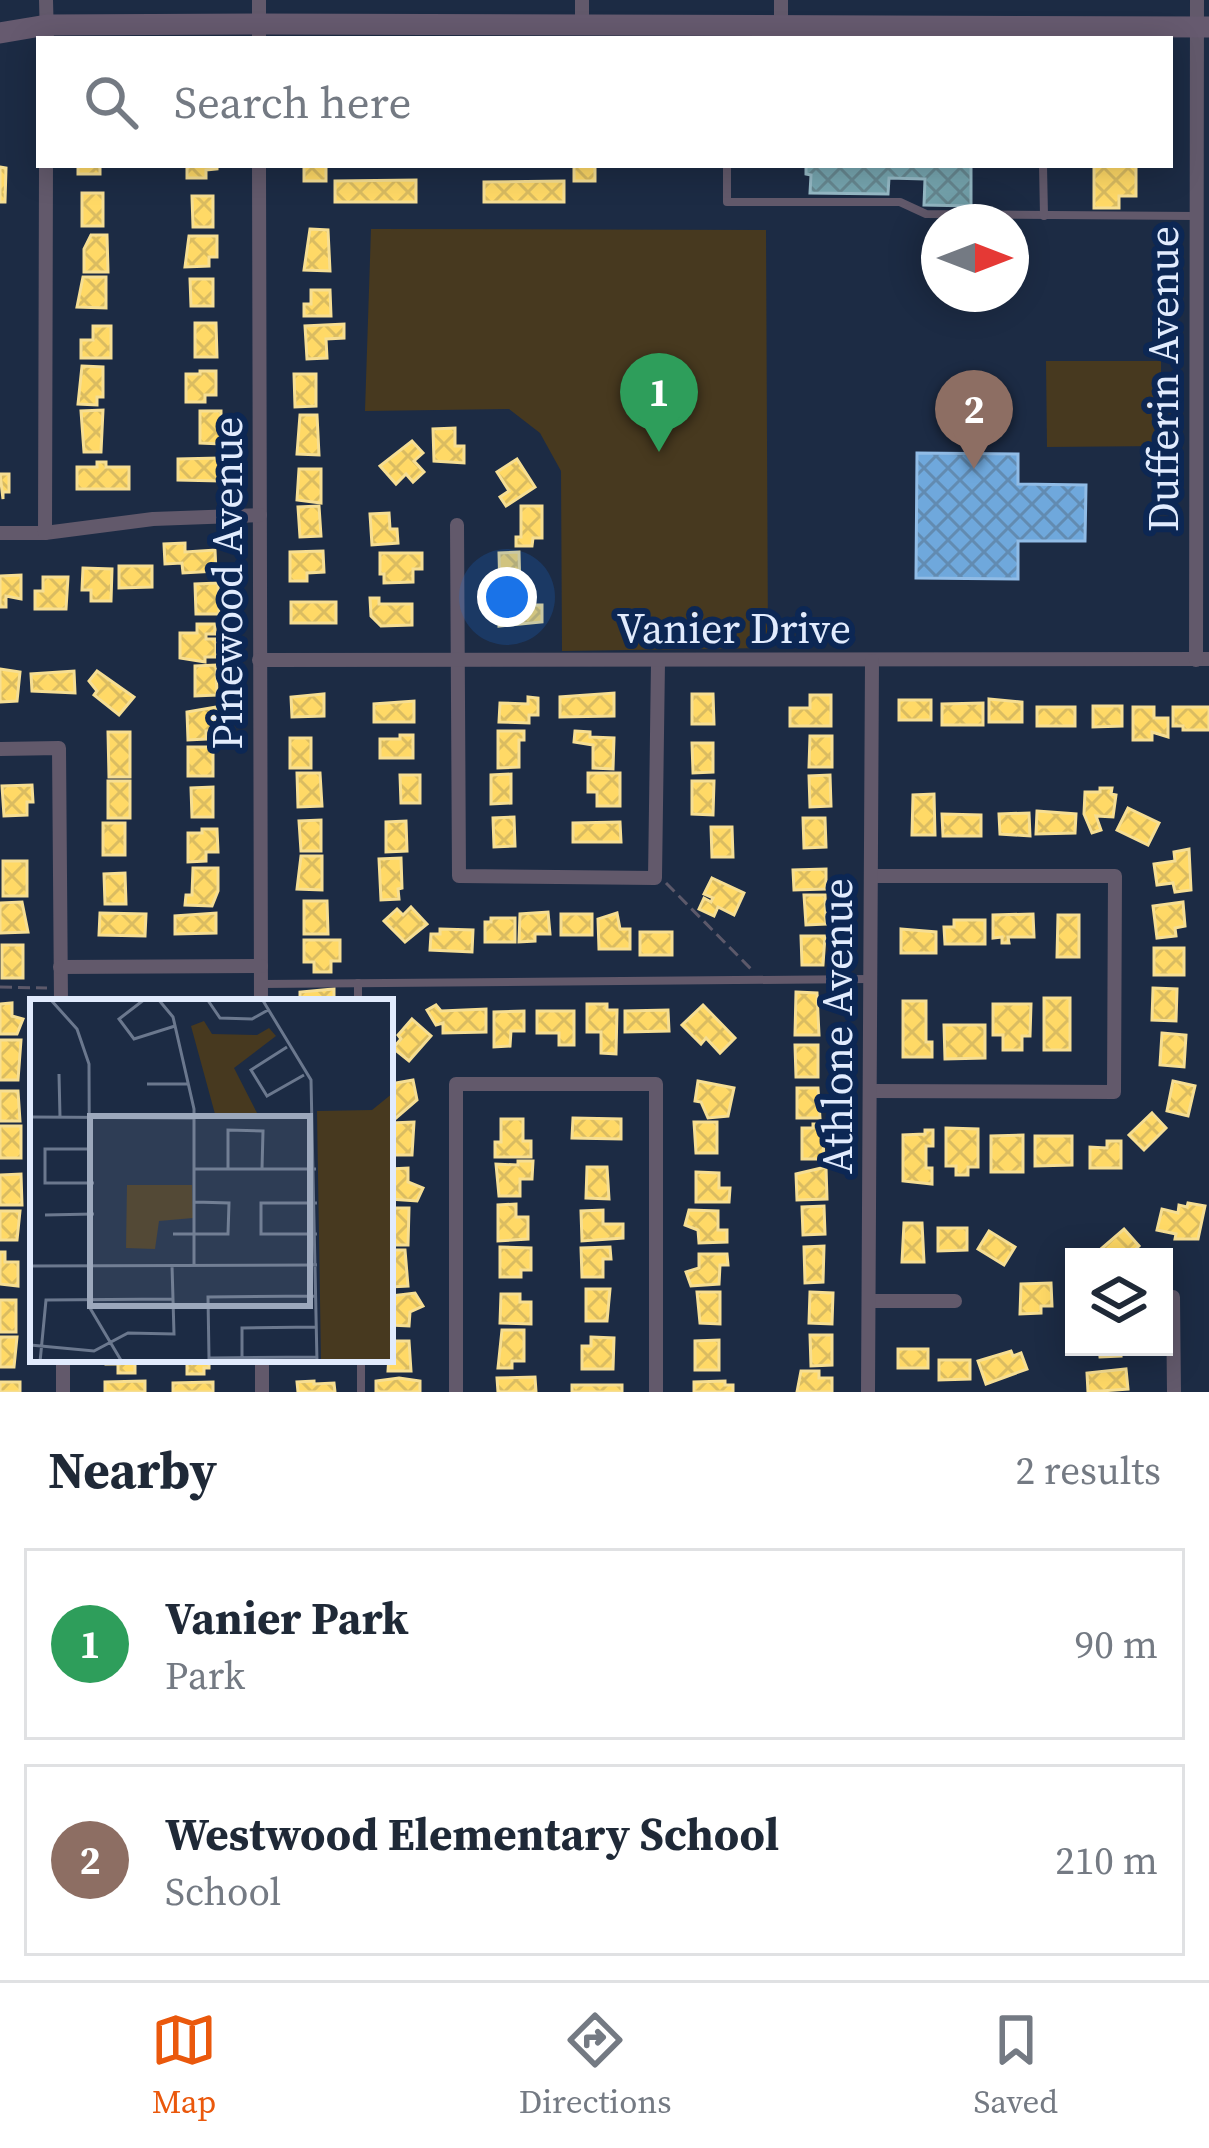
<!DOCTYPE html>
<html lang="en">
<head>
<meta charset="utf-8">
<style>
	:root { --surface:#fff; --page:#f6f6f7; --text:#1f2937; --muted:#747a83; --line:#e0e1e3; --accent:#ea580c }
	body { margin:0; font-family:"Source Serif 4",serif; background:var(--page); color:var(--text) }
	.controls { position:absolute; right:36px; bottom:36px; display:grid; overflow:hidden; border-radius:0px; box-shadow:0 6px 30px #0003 }
	.controls button { width:108px; height:108px; display:grid; place-items:center; padding:0; border:0; border-bottom:3px solid var(--line); background:var(--surface); color:var(--text); font:60px sans-serif }
	.compass { position:absolute; left:921px; top:204px; width:108px; height:108px; border-radius:50%; background:var(--surface); box-shadow:0 6px 30px #0003; rotate:90deg }
	.you { position:absolute; left:507px; top:597px; width:42px; height:42px; margin:-30px; border:9px solid #fff; border-radius:50%; background:#1a73e8; box-shadow:0 0 0 18px #1a73e833 }
	.badge { display:grid; place-items:center; width:78px; height:78px; border-radius:50%; background:var(--accent); color:#fff; font-size:39px; font-weight:700 }
	.pin { position:absolute; translate:-50% -99px; filter:drop-shadow(0 3px 6px #0008) }
	.pin::after { content:''; position:absolute; top:63px; width:42px; height:36px; background:inherit; clip-path:polygon(0 0,100% 0,50% 100%) }
	.list { margin:0; padding:0; list-style:none }
	h2 { display:flex; justify-content:space-between; align-items:center; height:156px; margin:0; padding:0 48px; font-size:51px }
	h2 small { font-size:39px; font-weight:400; color:var(--muted) }
	.list li { display:grid; grid-template-columns:78px 1fr auto; gap:36px; align-items:center; box-sizing:border-box; height:192px; margin:0 24px 24px; padding:0 24px; border:3px solid var(--line); border-radius:0px }
	.list b { display:block; font-size:45px; white-space:nowrap }
	.list p { margin:0; font-size:39px; white-space:nowrap; color:var(--muted) }
	.list em { font-size:39px; font-style:normal; color:var(--muted) }
	.icon { flex:none; width:66px; height:66px; fill:none; stroke:currentColor; stroke-width:2; stroke-linecap:round; stroke-linejoin:round }
	.map { position:relative; flex:none; width:1209px; height:1392px; overflow:hidden }
	.search { position:absolute; background:var(--surface); box-shadow:0 6px 30px #0003; left:36px; right:36px; top:36px; height:132px; display:flex; align-items:center; gap:30px; box-sizing:border-box; padding:0 42px; border-radius:0px; color:var(--muted); font-size:45px }
	.sheet { height:588px; background:var(--surface) }
	nav { display:flex; justify-content:space-around; align-items:center; box-sizing:border-box; height:168px; border-top:3px solid var(--line); background:var(--surface); font-size:33px; color:var(--muted) }
	nav a { display:grid; justify-items:center; gap:6px }
	nav .on { color:var(--accent) }
	.map>svg:first-child { display:block }
	.green { fill:#47391f }
	.homes { fill:url(#homes-cross-hatch); stroke:#f6de93; stroke-width:3 }
	.schools { fill:url(#schools-cross-hatch); stroke:#91bce6; stroke-width:3 }
	.public { fill:url(#public-cross-hatch); stroke:#96bac6; stroke-width:3 }
	.lines { fill:none; stroke-linecap:round; stroke-linejoin:round }
	.path { stroke:#5c596a; stroke-width:3; stroke-dasharray:12 6; stroke-linecap:butt }
	.service { stroke:#62596b; stroke-width:8 }
	.minor { stroke:#62596b; stroke-width:14 }
	.secondary { stroke:#665a6f; stroke-width:21 }
	.labels { text-anchor:middle; dominant-baseline:central; stroke-width:12; stroke-linejoin:round; paint-order:stroke }
	.street-label { font-size:42px; fill:#e1ebfd; stroke:#0c2754 }
	.inset-road { fill:none; stroke:#6b788e; stroke-width:3 }
	.view { fill:#9ca8bc; fill-opacity:0.15; stroke:#9ca8bc; stroke-width:6 }
	.inset-edge { fill:none; stroke:#e1ebfd; stroke-width:6 }
</style>
</head>
<body>
<div class="map">
<svg width="1209" height="1392" viewBox="0 0 1209 1392">
	<defs>
		<pattern id="homes-cross-hatch" width="8" height="8" patternUnits="userSpaceOnUse" patternTransform="scale(3)"><rect width="8" height="8" fill="#ffd966"/><path d="M0 0l8 8M0 8l8-8" fill="none" stroke="#dabc61"/></pattern>
		<pattern id="schools-cross-hatch" width="8" height="8" patternUnits="userSpaceOnUse" patternTransform="scale(3)"><rect width="8" height="8" fill="#6fa8dc"/><path d="M0 0l8 8M0 8l8-8" fill="none" stroke="#628bb1"/></pattern>
		<pattern id="public-cross-hatch" width="8" height="8" patternUnits="userSpaceOnUse" patternTransform="scale(3)"><rect width="8" height="8" fill="#76a5af"/><path d="M0 0l8 8M0 8l8-8" fill="none" stroke="#678891"/></pattern>
	</defs>
	<rect width="100%" height="100%" fill="#1c2b44"/>
	<g class="green">
		<path d="M371,229L766,230L768,648L562,651L561,471L540,433L509,409L365,411Z"/>
		<path d="M1046,361H1161V446L1047,447Z"/>
	</g>
	<g class="homes">
		<rect x="78" y="165" width="22" height="9"/>
		<path d="M187,165H217V169L206,170V178H187Z"/>
		<rect x="304" y="165" width="22" height="16"/>
		<rect x="574" y="165" width="21" height="16"/>
		<path d="M1094,165H1136V196H1119V208H1094Z"/>
		<path d="M0,167L6,168L5,202H0Z"/>
		<path d="M416,180V202H335V181Z"/>
		<path d="M564,181V202H484V182Z"/>
		<rect x="82" y="193" width="21" height="33"/>
		<path d="M192,196H213V227H193Z"/>
		<path d="M310,229L328,230L330,271L304,270Z"/>
		<path d="M91,235H107L108,272H84V249Z"/>
		<path d="M189,236H217V257H209V266L185,267Z"/>
		<path d="M83,277H106V308L77,307Z"/>
		<path d="M190,279H213V306H191Z"/>
		<path d="M311,290H330L331,316H304V304H311Z"/>
		<path d="M195,323H216L217,357H195Z"/>
		<path d="M344,324V338L326,339L327,358L307,359L305,326Z"/>
		<path d="M93,326H111V358H81V340H93Z"/>
		<path d="M82,366L103,367V397H97V405L78,404Z"/>
		<path d="M200,371H216V395H205V402H186V374H200Z"/>
		<path d="M294,374H316V406L295,407Z"/>
		<path d="M103,410L101,452H84L81,411Z"/>
		<path d="M200,411H221V444L200,443Z"/>
		<path d="M300,415H317L319,455L297,454Z"/>
		<path d="M455,428V446H464V463L434,461L433,429Z"/>
		<path d="M412,441L423,453L414,461L424,472L413,482L406,474L396,484L380,466Z"/>
		<path d="M219,458L220,481L178,480V459Z"/>
		<path d="M517,459L535,487L506,506L500,497L509,491L497,472Z"/>
		<path d="M97,462H106V467H129V489H77V467H97Z"/>
		<path d="M299,469H321V503L297,500Z"/>
		<path d="M0,474H9V492H3V499Z"/>
		<path d="M319,506L321,536L300,537L298,507Z"/>
		<path d="M521,506H542V538H533L532,546H516V537H521Z"/>
		<path d="M389,513L390,529H397L398,543L372,545L370,514Z"/>
		<path d="M185,543V552L215,550L216,571L183,573L182,563L165,564L164,544Z"/>
		<path d="M323,551L324,572L307,573V581H290V552Z"/>
		<path d="M519,552L520,592H500L499,553Z"/>
		<path d="M380,553H422V569H413V582L384,583V574H380Z"/>
		<path d="M119,566H152V587L119,588Z"/>
		<path d="M83,568L112,569L111,601H91V590H82Z"/>
		<path d="M21,575V599L6,596V607H0V576Z"/>
		<path d="M43,577H68L66,609H35V591H43Z"/>
		<path d="M218,583L219,614H196L195,584Z"/>
		<path d="M370,598H379V604H412V625L381,626L371,616Z"/>
		<rect x="291" y="602" width="45" height="21"/>
		<path d="M499,605H542V622L499,626Z"/>
		<path d="M197,624H215V634H206V639H216V657H205V662L180,658V633H197Z"/>
		<path d="M216,665L217,695L195,696V666Z"/>
		<path d="M0,669L20,672L17,701L0,702Z"/>
		<path d="M74,671L75,693L32,691L31,674Z"/>
		<path d="M97,671L134,697L119,715L94,695L97,691L89,681Z"/>
		<path d="M614,693V716L560,717V697Z"/>
		<path d="M324,694V716L292,717L291,697Z"/>
		<path d="M692,694H713L714,724H692Z"/>
		<path d="M810,695H831V726H790V708H810Z"/>
		<path d="M528,697L538,698V715H529V723L499,722L500,703L528,704Z"/>
		<path d="M989,699L1022,702V722H989Z"/>
		<rect x="899" y="700" width="32" height="20"/>
		<path d="M414,701V722H374V704Z"/>
		<path d="M983,703V725H942V704Z"/>
		<path d="M1093,706H1122V726L1093,727Z"/>
		<path d="M216,707L217,731H206V739L188,740L187,712Z"/>
		<rect x="1037" y="707" width="38" height="19"/>
		<path d="M1133,707H1154V718H1168V737L1152,732V740H1133Z"/>
		<path d="M1173,707H1209V730H1183V726H1173Z"/>
		<path d="M498,731H524V740H519V767L498,768Z"/>
		<path d="M575,731L590,732V737L614,738L613,769L593,768V745L574,742Z"/>
		<path d="M108,732H130V777H109Z"/>
		<path d="M400,735H413V758H380V739H400Z"/>
		<path d="M810,736H832V767H809Z"/>
		<rect x="290" y="738" width="21" height="30"/>
		<path d="M692,743H713V772L693,773Z"/>
		<rect x="188" y="747" width="25" height="29"/>
		<path d="M297,773H320L322,806L298,807Z"/>
		<path d="M588,773H620V806H597V792H588Z"/>
		<path d="M511,774V803L491,804V775Z"/>
		<path d="M400,775H420V803H401Z"/>
		<path d="M830,775L831,806L810,807L809,776Z"/>
		<rect x="108" y="781" width="22" height="37"/>
		<path d="M692,781H714L713,815L692,814Z"/>
		<path d="M32,785L33,802H27V815L4,816L2,786Z"/>
		<path d="M213,787V817H192L191,788Z"/>
		<path d="M1100,788H1112L1111,794L1116,795L1113,817L1096,816L1101,830L1092,833L1084,814L1085,792H1100Z"/>
		<path d="M934,794L935,835H912L913,795Z"/>
		<path d="M1128,808L1159,823L1148,845L1117,830Z"/>
		<path d="M1037,811L1076,814L1075,833L1036,834Z"/>
		<path d="M1029,813L1030,836L1000,834L999,814Z"/>
		<path d="M942,814L981,815V836H943Z"/>
		<path d="M514,817L515,846L494,847L493,818Z"/>
		<path d="M803,818H825L826,847L804,848Z"/>
		<path d="M321,820V851H301L299,821Z"/>
		<path d="M406,821L407,851L386,852V822Z"/>
		<path d="M620,822L621,842H573V823Z"/>
		<rect x="103" y="823" width="22" height="32"/>
		<path d="M711,827H732L733,857H712Z"/>
		<path d="M202,829H217L218,852H206V861L188,862V833H202Z"/>
		<path d="M1189,849L1191,890L1175,892L1173,883L1157,885L1154,864L1175,861L1174,852Z"/>
		<path d="M301,856H322V890L297,889Z"/>
		<path d="M401,858L402,888L398,889L399,899L381,900L379,859Z"/>
		<rect x="3" y="861" width="24" height="35"/>
		<path d="M193,868H218V891L212,906L185,905L186,895H192Z"/>
		<path d="M826,869V889L794,890L793,870Z"/>
		<path d="M125,873L126,904H105L104,874Z"/>
		<path d="M712,878L744,893L734,915L718,907L714,916L699,909L704,898L711,902L713,898L704,894Z"/>
		<path d="M804,895H825L826,924L806,925Z"/>
		<path d="M304,901H327L328,934H304Z"/>
		<path d="M22,902L28,932L0,933V903Z"/>
		<path d="M1183,902L1185,926L1175,928L1176,936L1157,938L1153,906Z"/>
		<path d="M411,907L427,924L405,942L384,921L397,909L403,915Z"/>
		<path d="M548,912L550,934H535V941L519,942L520,914Z"/>
		<path d="M100,913L146,914L145,936L99,935Z"/>
		<path d="M216,913V933L175,934V916Z"/>
		<path d="M617,913L620,929H630V949H599L598,919Z"/>
		<rect x="561" y="914" width="31" height="21"/>
		<path d="M1033,914L1034,937H1008L1009,943H1002V937L993,938V915Z"/>
		<path d="M1058,915H1079V957H1057Z"/>
		<path d="M491,918H515V942H485V922H491Z"/>
		<path d="M954,920H985V944H945L944,927H954Z"/>
		<path d="M440,929L473,930L472,952L430,950L431,934H440Z"/>
		<path d="M901,929L936,932V953H901Z"/>
		<rect x="640" y="932" width="32" height="23"/>
		<path d="M801,936H825L823,965H802Z"/>
		<path d="M304,940H340V961H331V972H314V962H304Z"/>
		<rect x="2" y="945" width="21" height="33"/>
		<rect x="1154" y="948" width="30" height="27"/>
		<path d="M1153,988L1177,989L1176,1021L1152,1020Z"/>
		<path d="M334,989V1002H300V992Z"/>
		<path d="M796,992L817,993L819,1035H795Z"/>
		<rect x="1044" y="998" width="26" height="52"/>
		<path d="M903,1001H926V1042H932V1057H903Z"/>
		<path d="M12,1003V1016L23,1019L17,1034H0V1004Z"/>
		<path d="M587,1004H607V1010H617L616,1054L601,1053V1032H587Z"/>
		<path d="M993,1004H1031L1030,1036H1022V1050H1003V1035H993Z"/>
		<path d="M436,1005L441,1011L486,1009V1032L443,1033V1023L436,1025L427,1010Z"/>
		<path d="M703,1005L735,1038L720,1053L706,1038L701,1044L682,1025Z"/>
		<path d="M668,1010L669,1031L625,1032V1011Z"/>
		<path d="M524,1011V1031H511L510,1046L494,1047V1012Z"/>
		<path d="M537,1011H574V1045H559V1033H537Z"/>
		<path d="M412,1019L431,1036L409,1061L393,1048L401,1039L398,1035Z"/>
		<path d="M944,1025H985V1058L945,1059Z"/>
		<path d="M1162,1033L1186,1035L1184,1067L1160,1065Z"/>
		<path d="M0,1040H21L18,1080H0Z"/>
		<path d="M795,1045H818V1077H796Z"/>
		<path d="M413,1080L417,1100L396,1118L390,1113V1084Z"/>
		<path d="M698,1081L734,1088L728,1116L708,1118L701,1102L695,1101Z"/>
		<path d="M1173,1081L1195,1086L1188,1116L1167,1111Z"/>
		<path d="M797,1088H818L820,1118H797Z"/>
		<path d="M0,1091H18L20,1121H0Z"/>
		<path d="M1152,1113L1166,1128L1144,1150L1129,1135Z"/>
		<path d="M573,1118L621,1119V1139L572,1138Z"/>
		<path d="M501,1119H523V1141H531V1157H495V1142H501Z"/>
		<path d="M414,1122L412,1155H391V1123Z"/>
		<path d="M694,1122H717V1153H696Z"/>
		<path d="M813,1124H832V1139H823L824,1159H802V1128H813Z"/>
		<rect x="0" y="1126" width="21" height="32"/>
		<path d="M946,1128L978,1129V1167H968V1175H956V1166H946Z"/>
		<path d="M925,1130H933V1146H926V1168H932V1184L903,1181V1135L925,1134Z"/>
		<path d="M1023,1135V1172H991V1136Z"/>
		<path d="M1035,1136H1072V1165L1035,1166Z"/>
		<path d="M1107,1141H1121V1168H1090V1147L1107,1148Z"/>
		<path d="M518,1161H533L532,1179H520V1196H499L496,1164L518,1165Z"/>
		<path d="M587,1167H607L609,1199L586,1198Z"/>
		<path d="M826,1167L827,1199L797,1200L796,1174Z"/>
		<path d="M408,1168V1182L423,1188L417,1201L390,1199V1169Z"/>
		<path d="M696,1172L719,1173V1188H730L729,1202H696Z"/>
		<path d="M21,1174L22,1205H0V1175Z"/>
		<path d="M1188,1203L1205,1206L1198,1239H1175L1176,1234L1157,1230L1162,1209L1178,1213L1179,1205L1187,1207Z"/>
		<path d="M516,1204V1217H528V1239L498,1241V1205Z"/>
		<path d="M824,1206L825,1234L803,1235L802,1207Z"/>
		<path d="M390,1208H409L408,1245H390Z"/>
		<path d="M603,1210V1224H623V1238L582,1241L581,1211Z"/>
		<path d="M689,1210L718,1211V1230H727V1242L699,1243L698,1230L685,1225Z"/>
		<path d="M0,1211H20L17,1240H0Z"/>
		<path d="M904,1223H922L924,1262H902Z"/>
		<path d="M938,1228H967V1250L938,1251Z"/>
		<path d="M1124,1229L1139,1246L1127,1257H1108L1101,1249Z"/>
		<path d="M989,1231L1015,1247L1004,1265L978,1249Z"/>
		<path d="M824,1246L823,1282L805,1283L804,1247Z"/>
		<path d="M500,1247L531,1248V1270H521V1277H500Z"/>
		<path d="M610,1247L611,1259H603V1277H582L581,1248Z"/>
		<path d="M390,1250H405L408,1286L390,1287Z"/>
		<path d="M0,1252H5V1262H18V1286L0,1284Z"/>
		<path d="M699,1254H727L728,1265H720L719,1284L691,1286L686,1272L699,1268Z"/>
		<path d="M1051,1283L1052,1306H1041V1313L1020,1314L1021,1284Z"/>
		<path d="M586,1289H610L607,1321H586Z"/>
		<path d="M697,1292H720V1324L700,1323Z"/>
		<path d="M810,1292L833,1293L832,1324L809,1323Z"/>
		<path d="M415,1293L423,1306L410,1312L409,1326L390,1325V1296Z"/>
		<path d="M501,1294H520V1302H531V1324L500,1323Z"/>
		<rect x="0" y="1300" width="16" height="32"/>
		<path d="M502,1330H524V1361H512V1368H498Z"/>
		<path d="M810,1335H832V1365L811,1366Z"/>
		<path d="M0,1337H17L14,1367H0Z"/>
		<path d="M591,1337L614,1338L613,1369H582V1346H591Z"/>
		<path d="M719,1340V1370H695V1341Z"/>
		<path d="M390,1341H409L411,1371H388Z"/>
		<path d="M1099,1347H1120L1121,1356L1100,1357Z"/>
		<rect x="898" y="1349" width="30" height="19"/>
		<path d="M1011,1351L1013,1356L1021,1353L1027,1369L986,1384L978,1361Z"/>
		<path d="M106,1359H135V1373H118V1364H106Z"/>
		<path d="M187,1359H209V1368H204V1374H187Z"/>
		<path d="M939,1360H970V1379L939,1380Z"/>
		<path d="M1126,1369L1128,1389L1088,1392L1087,1373Z"/>
		<path d="M801,1371H819V1378H832V1392H797Z"/>
		<path d="M535,1377L536,1392H498L497,1378Z"/>
		<path d="M399,1378L420,1381V1392H376V1381Z"/>
		<path d="M145,1381V1392H105V1382Z"/>
		<path d="M314,1381V1384L334,1383L335,1392H298L297,1382Z"/>
		<path d="M725,1381V1385H733V1392H694V1382Z"/>
		<rect x="0" y="1382" width="20" height="10"/>
		<path d="M213,1382V1392H173V1383Z"/>
		<rect x="572" y="1385" width="50" height="7"/>
	</g>
	<path class="schools" d="M917,453L1018,454V484L1086,485L1085,541H1018V579L916,578Z"/>
	<path class="public" d="M806,165H971V206L924,205L925,179L889,178L888,194L810,193L811,175L806,174Z"/>
	<g class="lines">
		<g class="path">
			<path d="M666,883L752,970"/>
			<path d="M0,987L47,988"/>
		</g>
		<g class="service">
			<path d="M727,165V202H900L926,214L1196,216"/>
			<path d="M1043,165L1044,216"/>
			<path d="M358,983V1002"/>
			<path d="M262,984L870,979"/>
			<path d="M361,1359V1392"/>
		</g>
		<g class="minor">
			<path d="M46,0L47,39"/>
			<path d="M259,0V39"/>
			<path d="M582,0V25"/>
			<path d="M781,26V0"/>
			<path d="M259,165L261,1002"/>
			<path d="M457,525L459,876L655,878L658,662"/>
			<path d="M0,533H45L153,519L260,515"/>
			<path d="M45,533L46,165"/>
			<path d="M259,660L1209,659"/>
			<path d="M1196,660L1197,0"/>
			<path d="M0,749L59,748L61,1002"/>
			<path d="M60,967L261,966"/>
			<path d="M870,1091L1114,1092L1115,876H871"/>
			<path d="M1173,1297L1174,1392"/>
			<path d="M869,1301H955"/>
			<path d="M63,1359V1392"/>
			<path d="M262,1359V1392"/>
			<path d="M456,1392V1084H656V1392"/>
			<path d="M868,1392L872,661"/>
		</g>
		<path class="secondary" d="M0,33L47,25L259,24L1209,27"/>
	</g>
	<g class="labels">
		<g class="street-label">
			<text transform="translate(1163 379) rotate(-90)">Dufferin Avenue</text>
			<text transform="translate(227 583) rotate(-90)">Pinewood Avenue</text>
			<text x="734" y="628">Vanier Drive</text>
			<text transform="translate(837 1026) rotate(-90)">Athlone Avenue</text>
		</g>
	</g>
	<g transform="translate(30 999)">
		<rect width="363" height="363" fill="#1c2b44"/>
		<path d="M174,22L182,35L227,36L239,29L246,37L204,69L227,114L185,115L161,27ZM363,94V363H291L287,112L342,111ZM97,186H162L163,219L129,222L125,250L96,249Z" fill="#47391f"/>
		<path class="inset-road" d="M20,0L47,30L59,65L60,309L92,363M115,0L89,20L104,40L145,27M128,0L143,18L164,110V266M177,0L190,19L222,20L238,11M232,0L281,81L287,363M257,48L221,71L237,97L274,76M29,75L30,118M117,85H158M0,118L164,119M59,150H15V184H64M198,169V131L233,132L232,170M164,170H286M287,204H231V235H287M15,216L64,215M143,235H198L199,204L165,203M0,267L287,266M0,346L64,352L98,334L144,335L142,266M287,358L179,359L178,298L287,297M212,359V329L287,328M10,363L16,301L144,300"/>
		<path class="view" d="M60,117H280V307H60Z"/>
		<rect width="363" height="363" class="inset-edge"/>
	</g>
</svg>
<div class="controls">
<button><svg class="icon" aria-label="layers" viewBox="0 0 24 24"><path d="M12 4l9 5-9 5-9-5zM3 14l9 5 9-5"/></svg></button>
</div>
<svg class="compass" viewBox="-18 -18 36 36"><path d="M0-13l5 13h-10z" fill="#e53935"/><path d="M0 13l5-13h-10z" fill="#747a83"/></svg>
<div class="you"></div>
<div class="pin badge" style="left:659px;top:452px;background:#2e9e5b">1</div>
<div class="pin badge" style="left:974px;top:469px;background:#8d6e63">2</div>
<div class="search"><svg class="icon" aria-label="search" viewBox="0 0 24 24"><circle cx="10" cy="10" r="6"/><path d="M15 15l6 6"/></svg>Search here</div>
</div>
<section class="sheet">
<h2>Nearby<small>2 results</small></h2>
<ul class="list">
<li><span class="badge" style="background:#2e9e5b">1</span><div><b>Vanier Park</b><p>Park</p></div><em>90 m</em></li>
<li><span class="badge" style="background:#8d6e63">2</span><div><b>Westwood Elementary School</b><p>School</p></div><em>210 m</em></li>
</ul>
</section>
<nav>
<a class="on"><svg class="icon" aria-label="map" viewBox="0 0 24 24"><path d="M3 6l6-2 6 2 6-2v14l-6 2-6-2-6 2zM9 4v14M15 6v14"/></svg>Map</a>
<a><svg class="icon" aria-label="directions" viewBox="0 0 24 24"><path d="M12 3l9 9-9 9-9-9zM9 14v-3h6M13 9l2 2-2 2"/></svg>Directions</a>
<a><svg class="icon" aria-label="saved" viewBox="0 0 24 24"><path d="M7 4h10v16l-5-4-5 4z"/></svg>Saved</a>
</nav>
</body>
</html>
